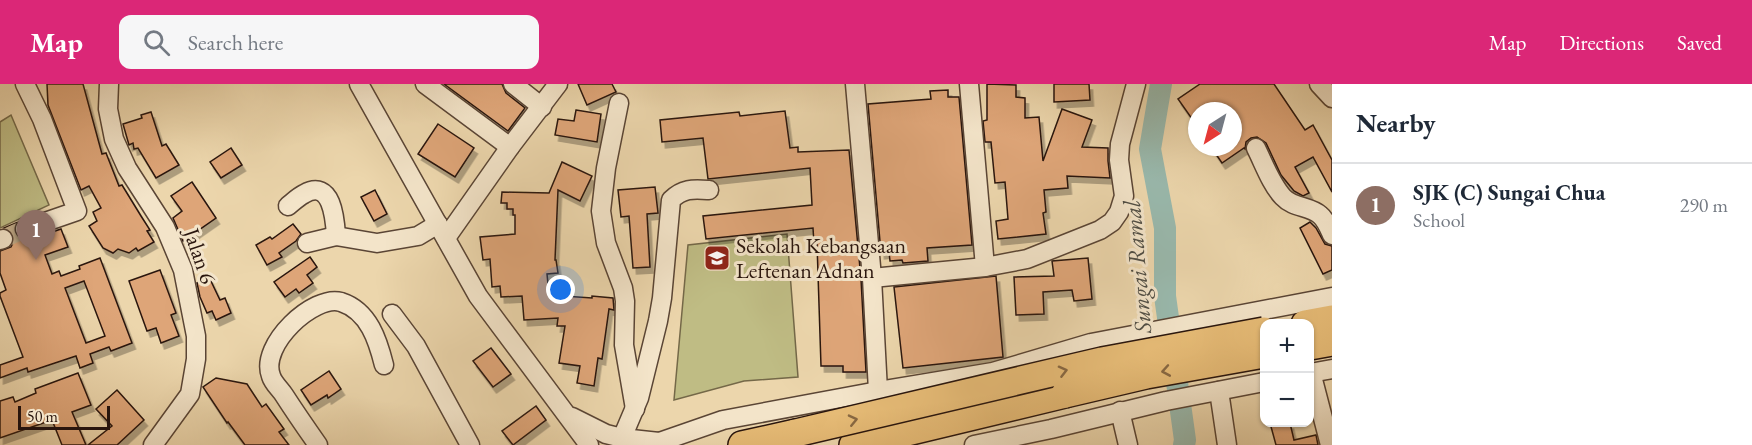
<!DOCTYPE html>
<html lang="en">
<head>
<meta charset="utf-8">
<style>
	:root { --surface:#fff; --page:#f6f6f7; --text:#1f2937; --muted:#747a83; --line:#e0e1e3; --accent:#db2777 }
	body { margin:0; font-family:"EB Garamond",serif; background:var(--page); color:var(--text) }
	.controls { position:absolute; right:18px; bottom:18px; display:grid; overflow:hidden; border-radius:12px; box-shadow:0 2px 4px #0004 }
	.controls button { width:54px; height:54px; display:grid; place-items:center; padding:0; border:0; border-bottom:2px solid var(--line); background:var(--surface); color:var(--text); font:30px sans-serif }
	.compass { position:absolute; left:1188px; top:18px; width:54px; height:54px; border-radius:50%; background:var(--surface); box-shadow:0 2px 4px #0004; rotate:216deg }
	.scale { position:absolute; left:18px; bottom:15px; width:92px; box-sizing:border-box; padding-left:6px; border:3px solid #29150d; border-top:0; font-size:16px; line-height:21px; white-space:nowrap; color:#29150d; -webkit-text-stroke:4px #f3e4c9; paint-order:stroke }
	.you { position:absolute; left:561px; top:206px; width:21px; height:21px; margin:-15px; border:4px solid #fff; border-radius:50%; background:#1a73e8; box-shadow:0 0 0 9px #1a73e833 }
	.badge { display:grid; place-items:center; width:39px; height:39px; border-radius:50%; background:var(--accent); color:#fff; font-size:20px; font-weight:700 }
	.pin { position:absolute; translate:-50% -50px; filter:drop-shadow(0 2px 3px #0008) }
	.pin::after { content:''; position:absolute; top:32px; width:21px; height:18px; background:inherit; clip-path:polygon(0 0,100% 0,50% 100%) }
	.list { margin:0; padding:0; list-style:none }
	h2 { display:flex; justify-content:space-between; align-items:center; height:78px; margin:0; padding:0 24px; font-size:26px }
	h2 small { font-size:20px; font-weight:400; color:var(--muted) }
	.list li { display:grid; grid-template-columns:39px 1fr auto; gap:18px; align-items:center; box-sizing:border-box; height:84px; padding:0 24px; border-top:2px solid var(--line) }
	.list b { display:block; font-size:22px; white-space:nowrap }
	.list p { margin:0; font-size:20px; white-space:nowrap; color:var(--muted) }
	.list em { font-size:20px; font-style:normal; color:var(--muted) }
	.icon { flex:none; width:33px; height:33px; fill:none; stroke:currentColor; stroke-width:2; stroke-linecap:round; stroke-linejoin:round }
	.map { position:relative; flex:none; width:1332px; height:361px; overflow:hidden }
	header { display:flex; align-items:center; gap:36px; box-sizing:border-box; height:84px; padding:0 30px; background:var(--accent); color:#fff }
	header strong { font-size:28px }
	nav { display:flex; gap:33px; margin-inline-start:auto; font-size:21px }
	.search { width:420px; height:54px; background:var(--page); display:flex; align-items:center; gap:15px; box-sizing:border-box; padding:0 21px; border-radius:12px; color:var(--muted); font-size:22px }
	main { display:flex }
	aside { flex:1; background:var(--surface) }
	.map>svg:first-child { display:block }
	.green { fill:#bfbc84; stroke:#746848; stroke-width:1.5 }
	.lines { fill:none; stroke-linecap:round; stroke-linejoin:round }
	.river { stroke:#99b9ad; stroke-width:22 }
	.building { fill:#dea578; stroke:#29150d; stroke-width:1.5; fill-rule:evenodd; filter:url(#shadow) }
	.minor-tunnel { stroke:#c5af8c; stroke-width:18; stroke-dasharray:18 9; stroke-linecap:butt }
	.minor-casing { stroke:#5a4535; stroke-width:21 }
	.highway-casing { stroke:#29150d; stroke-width:30 }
	.minor { stroke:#f3e4c9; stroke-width:18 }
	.highway { stroke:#e6bb76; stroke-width:27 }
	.highway-bridge-casing { stroke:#29150d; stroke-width:30; stroke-linecap:butt }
	.highway-bridge { stroke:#e6bb76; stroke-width:27 }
	.oneway { stroke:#886842 }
	.labels { text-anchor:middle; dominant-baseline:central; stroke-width:6; stroke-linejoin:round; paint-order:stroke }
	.poi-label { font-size:22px; fill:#29150d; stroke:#f3e4c9; text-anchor:start }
	.street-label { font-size:22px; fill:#29150d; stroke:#f3e4c9 }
	.water-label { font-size:24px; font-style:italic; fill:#504e45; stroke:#f3e4c9 }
</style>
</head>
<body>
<header>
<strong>Map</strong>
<div class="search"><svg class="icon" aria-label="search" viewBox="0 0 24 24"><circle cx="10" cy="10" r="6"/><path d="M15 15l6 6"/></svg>Search here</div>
<nav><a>Map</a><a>Directions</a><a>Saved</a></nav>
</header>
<main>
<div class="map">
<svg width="1332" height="361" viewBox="0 0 1332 361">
	<defs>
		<filter id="shadow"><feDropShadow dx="3.5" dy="6" stdDeviation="0" flood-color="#0004"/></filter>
	</defs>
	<rect width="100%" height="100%" fill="#ecd6ac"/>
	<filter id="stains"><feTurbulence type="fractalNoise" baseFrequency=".00333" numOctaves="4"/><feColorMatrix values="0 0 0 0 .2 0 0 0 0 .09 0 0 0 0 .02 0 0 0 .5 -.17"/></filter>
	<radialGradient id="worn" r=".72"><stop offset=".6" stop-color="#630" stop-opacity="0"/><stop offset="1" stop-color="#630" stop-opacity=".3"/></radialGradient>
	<g class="green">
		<path d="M11,31L49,121L0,144V38Z"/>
		<path d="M787,150L798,293L744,297L674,316L688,161Z"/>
	</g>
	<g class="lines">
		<path class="river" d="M1161,0L1150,65L1165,144V212L1185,356L1184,361"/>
	</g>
	<g class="building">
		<path d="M47,0H83L102,70L106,69L119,102L122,101L141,132L150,146L147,147L154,158L138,167L136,164L129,169L118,165L113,169L103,164L89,142L97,137L93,128L101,124L89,102L81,106L48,21Z"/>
		<path d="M444,0H502L506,9L525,24L508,47Z"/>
		<path d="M578,0H612L616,8L587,21Z"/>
		<path d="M987,0L1016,1V13L1025,14V34L1039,33L1043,77L1062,25L1092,36L1082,63L1108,64V77L1110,94L1067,92L1068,104L1044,106L1046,128L1043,129L1046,150L998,155L996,137L1008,135L1005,98L995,99L991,58H985L983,37L987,36Z"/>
		<path d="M1054,0H1089L1090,16L1054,18Z"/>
		<path d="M1200,0H1274L1305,46L1313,41L1332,76V108L1313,73L1295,83L1309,109L1303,112L1294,107L1281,91L1266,59L1257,53L1251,54L1246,58L1245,65L1244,64L1222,79L1211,63H1233V27H1197V42L1178,15Z"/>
		<path d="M948,6V13H959L972,161L927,164L928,177L903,179L902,176L890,177L889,168L881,169L868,20L931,15L930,7Z"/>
		<path d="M576,26L601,30L597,58L555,51L558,35L574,37Z"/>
		<path d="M785,27L790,64L798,63V68L849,66L861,195L866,288H843V282H821L817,159L814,160L813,144L706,155L703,132L812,121L810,84L708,95L703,54L662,58L660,36L739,28L740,32Z"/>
		<path d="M151,28L162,62L166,60L179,81L156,94L138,64L134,65L133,59L129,61L123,40L142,34L141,31Z"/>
		<path d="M438,40L474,64L455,93L418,70Z"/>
		<path d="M231,64L242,81L221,94L210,78Z"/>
		<path d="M562,78L592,92L580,117L558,106L555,176H556L558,189L547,190L549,211L592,214V212L613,214L614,226L609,225L602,275L598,274L594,302L577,299L580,282L559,279L565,242H557L558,234L524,236L522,212L501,213L500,202L492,203L490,175L483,176L480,153L515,150V131H513V125H507V119H501L502,108L549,109Z"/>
		<path d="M192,98L216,134L183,157L173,134L182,127L171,112Z"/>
		<path d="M655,103L658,129L647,130L650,183L633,184L629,132L621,133L618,106Z"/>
		<path d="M375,106L387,130L374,137L361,113Z"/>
		<path d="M1310,138L1316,144L1325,160L1332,162V186L1323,190L1300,144Z"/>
		<path d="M16,139L14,143L15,149L18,154L23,156H29L61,145L68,163L45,171L52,190L59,187L61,192L80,185L79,182L100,174L132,259L111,267L109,263L90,270L93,279L80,284L76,272L28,288L27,284L0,294V281L23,273L0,212V209L6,206L0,189V167L11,163L14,157L11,147L4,144ZM84,197L105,252L86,259L65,204Z"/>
		<path d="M293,140L301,150L296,157L279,169L282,173L267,181L256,161L270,153L272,155Z"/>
		<path d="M310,173L317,183L307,191L313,199L299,209L296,205L285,213L274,198Z"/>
		<path d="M1088,174L1092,215L1074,217L1072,206L1043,208L1044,230L1016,231L1014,193L1054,192L1052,177Z"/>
		<path d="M160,186L176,229L171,231L179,252L161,259L156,244L147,247L129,197Z"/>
		<path d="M996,192L1003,273L903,284L894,203Z"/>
		<path d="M209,193L220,216L225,214L231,229L216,236L212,227L207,229L200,213L197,199Z"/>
		<path d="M491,264L511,290L493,303L473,277Z"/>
		<path d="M329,287L341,305L328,314L327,311L311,321L301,306Z"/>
		<path d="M78,289L91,321L72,328L86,361H62L52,336L0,354V317L13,313L15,318L36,309L35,305Z"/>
		<path d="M216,294L247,300L262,323L266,320L284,345L279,348L289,361H245L228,338L227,339L203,303Z"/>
		<path d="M117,306L144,336L117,361H88L112,342L96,325Z"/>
		<path d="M536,322L546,336L513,361L502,347Z"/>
		<path d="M1270,339H1290L1294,356L1316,351L1318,361H1276Z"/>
	</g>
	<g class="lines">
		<path class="minor-tunnel" d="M3,155L25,145"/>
		<g class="minor-casing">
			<g id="minor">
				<path d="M109,0L108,25L114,55L127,84L165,143L183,186L196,252V275L190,310L153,361"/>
				<path d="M359,0L478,212L589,361"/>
				<path d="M425,0L510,63"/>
				<path d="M513,0L542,23"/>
				<path d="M855,0L872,194L878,307"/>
				<path d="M969,0L985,183"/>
				<path d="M1319,0L1332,14"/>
				<path d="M619,19L606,84L601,127L606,159L623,204L625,217L624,261L635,325"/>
				<path d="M1256,64C1264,80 1271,100 1283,113C1293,124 1310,122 1320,131C1326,136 1329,144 1332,151"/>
				<path d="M288,122C293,118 298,113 304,110C332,94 335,135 336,152"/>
				<path d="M25,145L77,127L42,35L25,0"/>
				<path d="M446,154L510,63L558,0"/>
				<path d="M0,156L3,155"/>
				<path d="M307,159L336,152L377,159L418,152L438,140"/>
				<path d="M872,194L985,183L1027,175L1100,146L1112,138L1119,128L1124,112L1119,76L1120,60L1136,0"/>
				<path d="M392,230L416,262L470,361"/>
				<path d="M1311,288L1330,361"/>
				<path d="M1310,289L1332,285"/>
				<path d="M1219,307L1227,361"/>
				<path d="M1120,327L1128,361"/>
				<path d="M572,333L606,350L622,354L659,358"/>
				<path d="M622,354L639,314L658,237L662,214L671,116C683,104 693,105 709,106"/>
				<path d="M318,361C306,344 295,328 284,311C280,305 273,299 271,292C259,261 314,210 341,218C369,227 378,257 384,281"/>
				<path d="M651,361L723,336L878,307L993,288L1091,259L1332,213"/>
				<path d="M974,361L1051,345L1166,317L1264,298"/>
			</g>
		</g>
		<g class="highway-casing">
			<g id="highway">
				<path d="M1305,240L1332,235"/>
				<path d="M1310,262L1332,258"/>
				<path d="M742,361L796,349"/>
				<path d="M853,361L1065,310"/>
			</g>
		</g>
		<use href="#minor" class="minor"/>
		<use href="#highway" class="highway"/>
		<g class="highway-bridge-casing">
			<g id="highway-bridge">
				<path d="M1065,310L1146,291L1264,270"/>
				<path d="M796,349L1102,277L1264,247"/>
			</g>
		</g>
		<use href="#highway-bridge" class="highway-bridge"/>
	</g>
	<defs><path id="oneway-chevron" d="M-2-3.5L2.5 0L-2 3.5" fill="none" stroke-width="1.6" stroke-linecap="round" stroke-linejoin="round" transform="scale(1.5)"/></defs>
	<g class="oneway">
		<use href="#oneway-chevron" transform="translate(1063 287) rotate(-14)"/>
		<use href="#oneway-chevron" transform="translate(1166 287) rotate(170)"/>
		<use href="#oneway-chevron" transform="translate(853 336) rotate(-13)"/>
	</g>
	<defs>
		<g id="school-square" transform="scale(1.35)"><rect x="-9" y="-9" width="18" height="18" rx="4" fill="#8f2418" stroke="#f3e4c9"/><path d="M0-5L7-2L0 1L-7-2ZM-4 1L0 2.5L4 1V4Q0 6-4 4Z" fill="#fff"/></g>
	</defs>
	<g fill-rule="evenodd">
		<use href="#school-square" x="717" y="174"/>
	</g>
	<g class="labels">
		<g class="poi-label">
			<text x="736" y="161">Sekolah Kebangsaan<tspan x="736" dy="25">Leftenan Adnan</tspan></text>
		</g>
		<g class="street-label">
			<text transform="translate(200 172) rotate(71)">Jalan 6</text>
		</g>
		<g class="water-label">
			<text transform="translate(1137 183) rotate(-95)">Sungai Ramal</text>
		</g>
	</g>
	<rect width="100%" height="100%" filter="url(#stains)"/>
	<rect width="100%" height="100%" fill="url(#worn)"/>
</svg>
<div class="controls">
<button>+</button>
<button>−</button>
</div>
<svg class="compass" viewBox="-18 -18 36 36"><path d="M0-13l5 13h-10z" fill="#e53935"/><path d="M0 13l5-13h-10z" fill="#747a83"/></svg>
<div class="scale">50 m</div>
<div class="you"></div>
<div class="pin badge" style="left:36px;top:176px;background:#8d6e63">1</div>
</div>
<aside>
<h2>Nearby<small></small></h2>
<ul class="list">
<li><span class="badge" style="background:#8d6e63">1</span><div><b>SJK (C) Sungai Chua</b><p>School</p></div><em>290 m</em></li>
</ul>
</aside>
</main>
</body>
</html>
